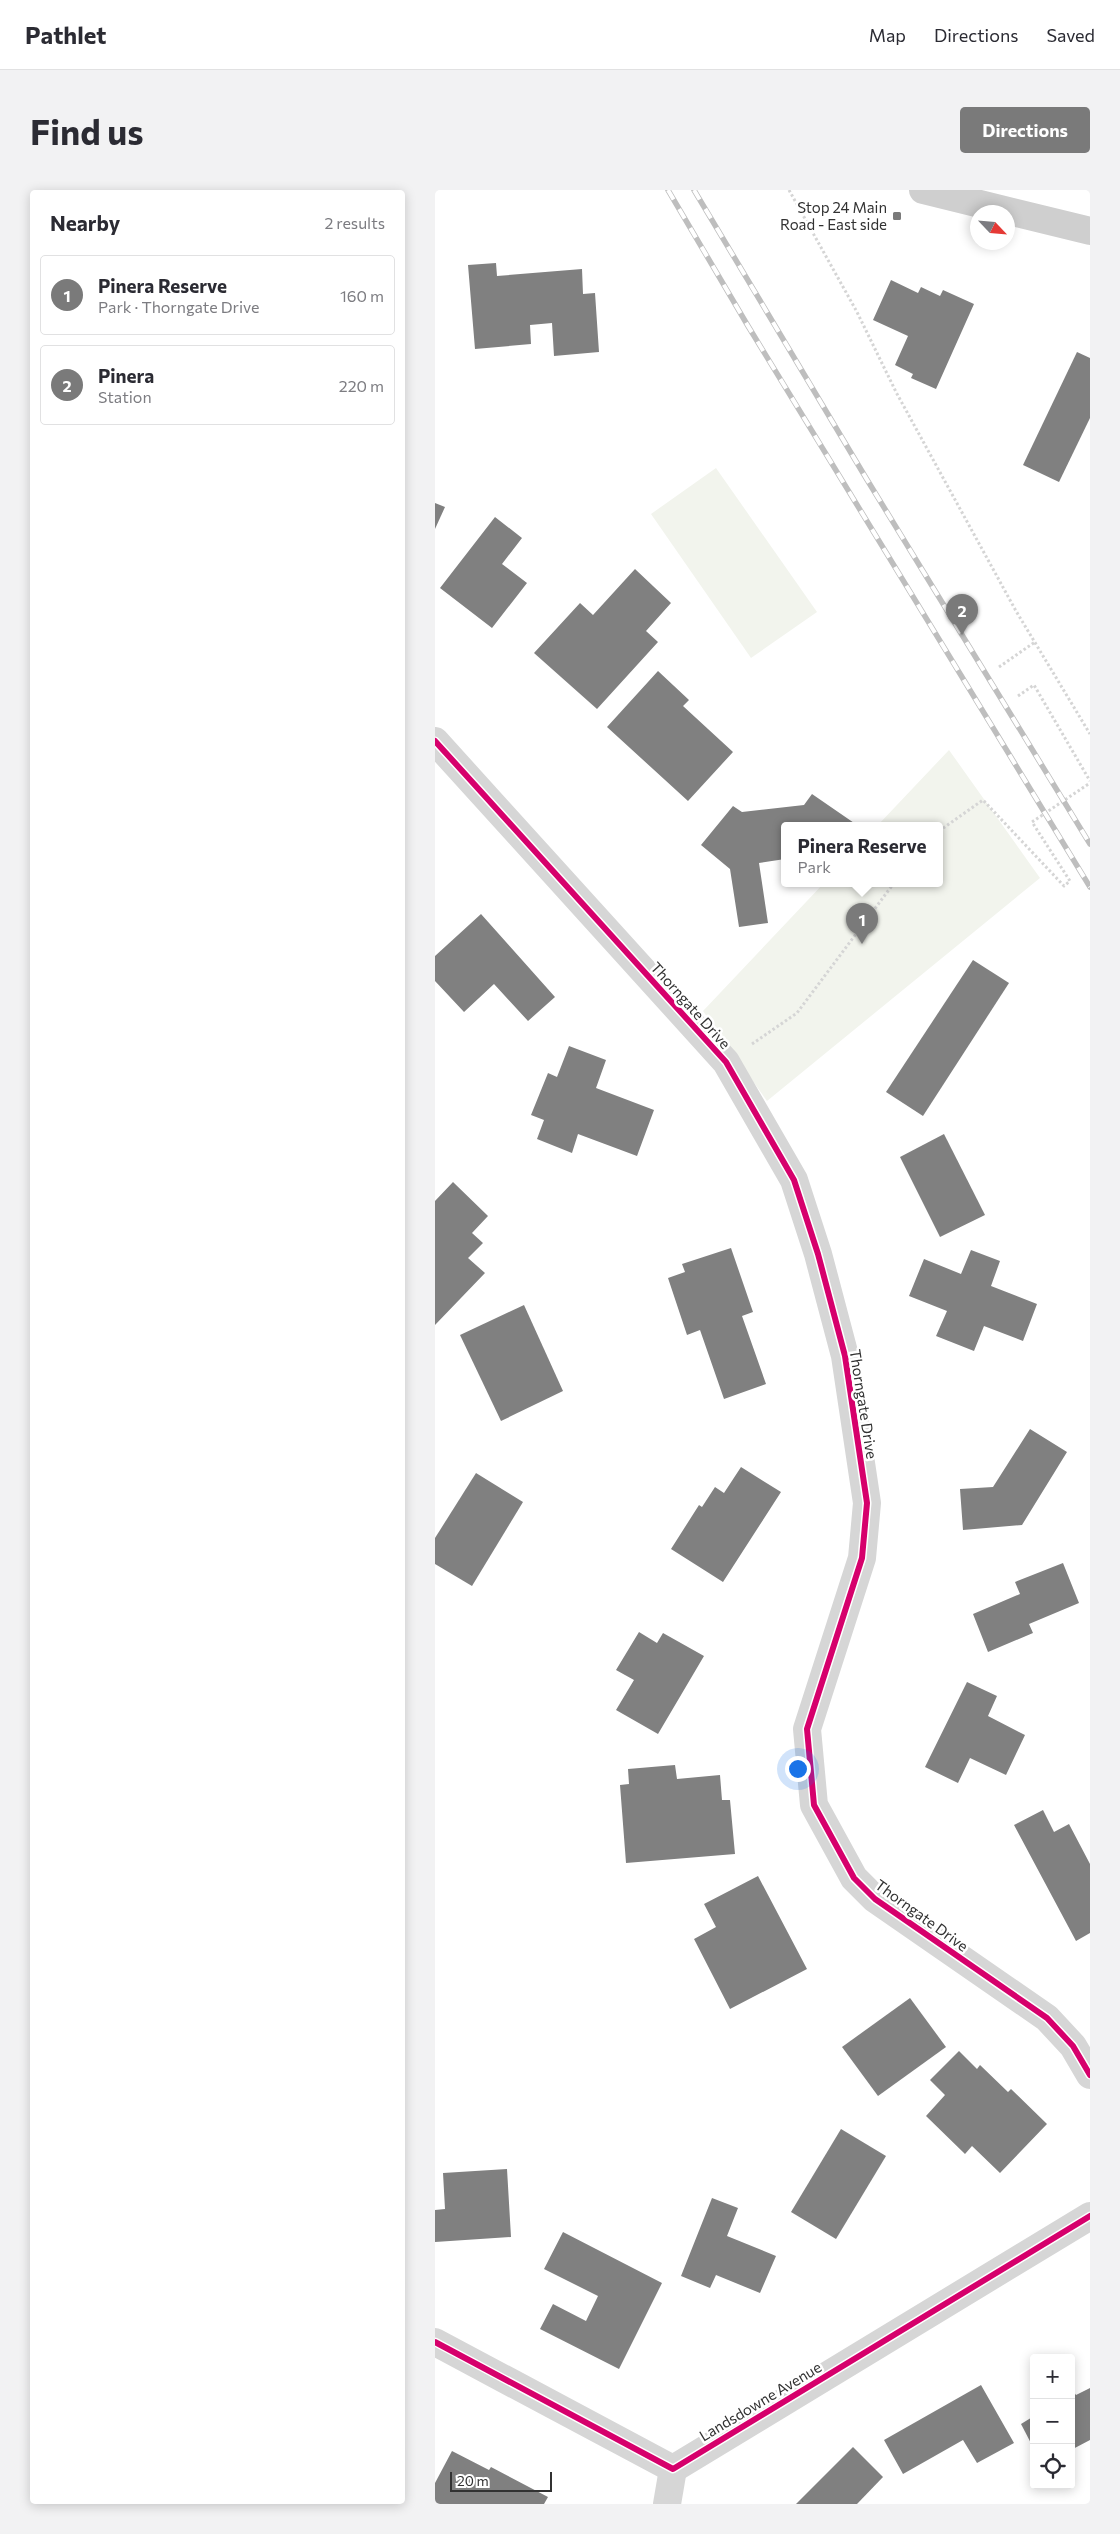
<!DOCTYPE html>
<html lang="en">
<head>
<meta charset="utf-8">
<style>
	:root { --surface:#fff; --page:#f2f2f3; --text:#2b2b33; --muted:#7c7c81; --line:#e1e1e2; --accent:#7a7a7a }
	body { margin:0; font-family:Commissioner,sans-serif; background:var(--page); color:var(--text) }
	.controls { position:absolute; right:15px; bottom:15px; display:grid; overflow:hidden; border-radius:5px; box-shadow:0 2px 12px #0003 }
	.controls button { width:45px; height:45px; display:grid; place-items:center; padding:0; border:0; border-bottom:1px solid var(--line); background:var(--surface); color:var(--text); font:25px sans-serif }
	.compass { position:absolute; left:535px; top:15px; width:45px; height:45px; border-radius:50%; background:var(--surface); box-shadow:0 2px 12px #0003; rotate:116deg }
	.scale { position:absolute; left:15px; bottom:12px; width:102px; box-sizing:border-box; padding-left:5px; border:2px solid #323232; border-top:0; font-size:14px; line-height:18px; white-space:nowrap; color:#323232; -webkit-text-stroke:4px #fff; paint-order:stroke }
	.you { position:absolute; left:362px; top:1578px; width:18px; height:18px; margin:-12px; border:4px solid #fff; border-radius:50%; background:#1a73e8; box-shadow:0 0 0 8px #1a73e833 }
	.badge { display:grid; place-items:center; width:32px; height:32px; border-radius:50%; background:var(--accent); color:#fff; font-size:16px; font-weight:700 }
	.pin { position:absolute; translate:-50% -41px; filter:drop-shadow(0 1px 2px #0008) }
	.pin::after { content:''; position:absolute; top:26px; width:18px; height:15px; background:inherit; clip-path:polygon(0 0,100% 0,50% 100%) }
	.popup { position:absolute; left:346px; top:632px; width:162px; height:65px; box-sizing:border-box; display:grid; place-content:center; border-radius:5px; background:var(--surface); filter:drop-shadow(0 1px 4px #0005); font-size:16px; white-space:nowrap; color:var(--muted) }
	.popup b { font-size:19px; color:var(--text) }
	.popup::after { content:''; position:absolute; left:50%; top:100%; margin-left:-10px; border:10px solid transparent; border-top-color:var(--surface) }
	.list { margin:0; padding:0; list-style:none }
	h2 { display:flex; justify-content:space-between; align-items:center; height:65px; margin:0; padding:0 20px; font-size:21px }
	h2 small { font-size:16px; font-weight:400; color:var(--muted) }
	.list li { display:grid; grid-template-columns:32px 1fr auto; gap:15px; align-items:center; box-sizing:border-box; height:80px; margin:0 10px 10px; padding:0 10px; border:1px solid var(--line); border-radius:5px }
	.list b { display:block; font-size:19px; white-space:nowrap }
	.list p { margin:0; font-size:16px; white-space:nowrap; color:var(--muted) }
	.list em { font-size:16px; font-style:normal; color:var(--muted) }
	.icon { flex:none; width:28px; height:28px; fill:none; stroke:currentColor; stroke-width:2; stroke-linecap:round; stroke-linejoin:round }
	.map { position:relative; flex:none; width:655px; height:2314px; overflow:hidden; border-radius:5px }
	header { display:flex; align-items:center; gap:30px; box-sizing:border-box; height:70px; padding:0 25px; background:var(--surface); border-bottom:1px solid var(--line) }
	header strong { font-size:24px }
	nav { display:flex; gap:28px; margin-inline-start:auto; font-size:18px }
	.intro { display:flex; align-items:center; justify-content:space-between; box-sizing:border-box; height:120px; padding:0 30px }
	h1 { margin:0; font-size:35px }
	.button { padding:12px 22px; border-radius:5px; background:var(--accent); color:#fff; font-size:18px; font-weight:700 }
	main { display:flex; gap:30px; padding:0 30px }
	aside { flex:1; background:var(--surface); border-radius:5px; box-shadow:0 2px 12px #0003 }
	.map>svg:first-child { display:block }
	.green { fill:#f2f4ed }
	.building { fill:#808080 }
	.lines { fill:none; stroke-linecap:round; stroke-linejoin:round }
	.path { stroke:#d5d5d5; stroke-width:3; stroke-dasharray:2.5 2.5; stroke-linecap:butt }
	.street { stroke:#d6d6d6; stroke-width:28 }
	.secondary { stroke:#cfcfcf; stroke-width:28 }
	.rail-casing { stroke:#bebebe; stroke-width:5.5 }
	.rail { stroke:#fff; stroke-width:4; stroke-dasharray:11; stroke-linecap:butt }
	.cycleway-casing { stroke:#fff; stroke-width:9 }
	.cycleway { stroke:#d6006c; stroke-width:6 }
	.poi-dot { fill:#7a7a7a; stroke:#fff; stroke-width:2 }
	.labels { text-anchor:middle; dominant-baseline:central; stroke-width:5; stroke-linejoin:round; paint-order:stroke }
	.poi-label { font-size:15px; fill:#323232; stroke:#fff; text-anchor:end }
	.street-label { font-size:15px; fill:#323232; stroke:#fff }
</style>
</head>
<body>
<header>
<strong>Pathlet</strong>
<nav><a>Map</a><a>Directions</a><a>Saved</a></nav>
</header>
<div class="intro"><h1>Find us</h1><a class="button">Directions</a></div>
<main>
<aside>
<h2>Nearby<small>2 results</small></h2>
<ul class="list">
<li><span class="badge">1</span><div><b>Pinera Reserve</b><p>Park · Thorngate Drive</p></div><em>160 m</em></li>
<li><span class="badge">2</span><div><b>Pinera</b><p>Station</p></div><em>220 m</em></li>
</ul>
</aside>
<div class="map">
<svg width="655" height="2314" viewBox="0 0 655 2314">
	<rect width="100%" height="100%" fill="#fff"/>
	<g class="green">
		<path d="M281,278L382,422L316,468L216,324Z"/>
		<path d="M514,560L605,688L332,911L268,821L389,693H504V635H443Z"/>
	</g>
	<g class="building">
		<path d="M61,73L62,86L147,79L148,104L160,103L164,162L119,166L117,133L95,135L96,154L40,159L33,75Z"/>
		<path d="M456,90L483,103L486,97L505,106L508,100L539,114L501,199L476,188L478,184L460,175L473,146L438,130Z"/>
		<path d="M642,162L655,168V228L624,292L588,275Z"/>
		<path d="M0,313L10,317L0,339Z"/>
		<path d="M60,327L87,348L67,374L92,393L57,438L5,398Z"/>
		<path d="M200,379L236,413L211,441L223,452L162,519L99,463L145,413L158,425Z"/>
		<path d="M223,481L254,510L248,516L298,562L253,611L172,537Z"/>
		<path d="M377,604L422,635H350V669L324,673L333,733L304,737L295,679L266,655L298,616L307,622L369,615Z"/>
		<path d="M46,724L120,807L93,831L59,794L29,822L0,791V766Z"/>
		<path d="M538,770L574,793L488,926L451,902Z"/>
		<path d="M134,856L171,870L161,898L219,920L202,966L143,944L137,963L102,949L109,930L96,925L113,883L122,887Z"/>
		<path d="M509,944L550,1025L505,1047L465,967Z"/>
		<path d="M18,992L53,1026L37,1043L48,1053L33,1068L50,1083L0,1135V1011Z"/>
		<path d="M296,1058L318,1122L307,1126L331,1194L289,1209L265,1140L252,1145L233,1088L250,1082L247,1074Z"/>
		<path d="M536,1060L565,1071L556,1096L602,1114L588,1151L549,1136L539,1161L501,1146L512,1121L474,1106L489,1069L526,1084Z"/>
		<path d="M89,1115L128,1201L66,1231L25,1145Z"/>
		<path d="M595,1239L632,1262L587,1335L528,1340L525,1299L558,1297Z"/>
		<path d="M306,1277L346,1302L288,1392L236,1359L264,1315L267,1317L280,1297L289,1303Z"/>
		<path d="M41,1283L88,1312L37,1396L0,1374V1348Z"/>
		<path d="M628,1373L644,1413L594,1434L598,1443L553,1462L538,1424L585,1404L580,1392Z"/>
		<path d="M204,1442L222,1453L228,1443L269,1466L223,1544L181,1520L199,1490L181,1480Z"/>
		<path d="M532,1492L562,1506L553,1526L590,1545L571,1585L535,1568L523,1593L490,1577Z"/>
		<path d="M240,1575L242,1589L285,1585L287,1610H295L300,1664L191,1673L185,1595L194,1594L193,1579Z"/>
		<path d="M608,1620L619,1642L634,1634L655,1674V1743L641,1751L579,1635Z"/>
		<path d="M323,1686L372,1779L295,1819L259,1749L281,1737L269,1714Z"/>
		<path d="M475,1808L511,1857L443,1906L407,1857Z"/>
		<path d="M524,1861L542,1879L545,1875L573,1902L576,1899L612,1934L565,1983L537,1956L530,1964L491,1926L510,1905L495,1890Z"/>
		<path d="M406,1939L451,1966L401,2049L356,2022Z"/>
		<path d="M72,1979L76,2047L0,2052V2020L10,2019L8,1983Z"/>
		<path d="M277,2008L303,2018L292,2046L341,2066L325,2103L281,2085L275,2098L246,2086Z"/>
		<path d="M128,2042L227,2093L184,2179L105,2139L118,2114L151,2131L163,2106L109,2079Z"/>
		<path d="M546,2195L579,2253L542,2273L528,2250L468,2284L449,2250Z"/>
		<path d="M655,2198V2250L636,2260V2202L638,2201L641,2205Z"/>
		<path d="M599,2226V2259L586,2234Z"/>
		<path d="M418,2257L448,2287L422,2314H361Z"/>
		<path d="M17,2261L54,2280L56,2277L113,2307L109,2314H0V2293Z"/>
	</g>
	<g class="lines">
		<g class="path">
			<path d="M354,0L422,122L461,202L581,421L655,544"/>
			<path d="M564,477L600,452"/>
			<path d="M583,506L599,495L655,591"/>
			<path d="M504,641L548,610L629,696L635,691L597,632L655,593"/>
			<path d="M317,854L362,823L459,693"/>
		</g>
		<g class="street">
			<path d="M0,551L291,872L359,990L383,1064L410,1166L432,1313L427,1368L372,1539L379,1615L419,1688L440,1709L612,1828L638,1856L655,1885"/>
			<path d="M0,2152L238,2279L655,2026"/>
			<path d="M232,2314L238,2279"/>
		</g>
		<path class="secondary" d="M488,0L655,41"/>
		<g class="rail-casing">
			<g id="rail">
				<path d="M233,0L313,136L655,697"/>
				<path d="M259,0L431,288L655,654"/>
			</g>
		</g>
		<use href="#rail" class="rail"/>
		<g class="cycleway-casing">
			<g id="cycleway">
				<path d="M0,551L291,872L359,990L383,1064L410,1166L432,1313L427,1368L372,1539L379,1615L419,1688L440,1709L612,1828L638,1856L655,1885"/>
				<path d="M0,2152L238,2279L655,2026"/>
			</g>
		</g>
		<use href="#cycleway" class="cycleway"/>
	</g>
	<rect class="poi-dot" x="457" y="21" width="10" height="10" rx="2.5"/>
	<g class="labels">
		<g class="poi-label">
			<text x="452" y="17">Stop 24 Main<tspan x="452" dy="17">Road - East side</tspan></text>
		</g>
		<g class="street-label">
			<text transform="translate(256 815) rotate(48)">Thorngate Drive</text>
			<text transform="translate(429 1214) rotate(81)">Thorngate Drive</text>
			<text transform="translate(487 1725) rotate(36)">Thorngate Drive</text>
			<text transform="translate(325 2211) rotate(-31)">Landsdowne Avenue</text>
		</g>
	</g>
</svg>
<div class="controls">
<button>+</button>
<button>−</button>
<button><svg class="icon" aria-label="locate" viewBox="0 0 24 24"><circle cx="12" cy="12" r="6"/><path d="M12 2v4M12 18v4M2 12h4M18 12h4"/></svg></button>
</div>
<svg class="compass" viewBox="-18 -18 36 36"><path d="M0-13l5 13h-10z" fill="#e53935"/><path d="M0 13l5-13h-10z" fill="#7c7c81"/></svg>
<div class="scale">20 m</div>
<div class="you"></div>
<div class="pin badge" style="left:427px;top:754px">1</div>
<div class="popup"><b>Pinera Reserve</b>Park</div>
<div class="pin badge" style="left:527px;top:445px">2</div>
</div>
</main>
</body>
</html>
